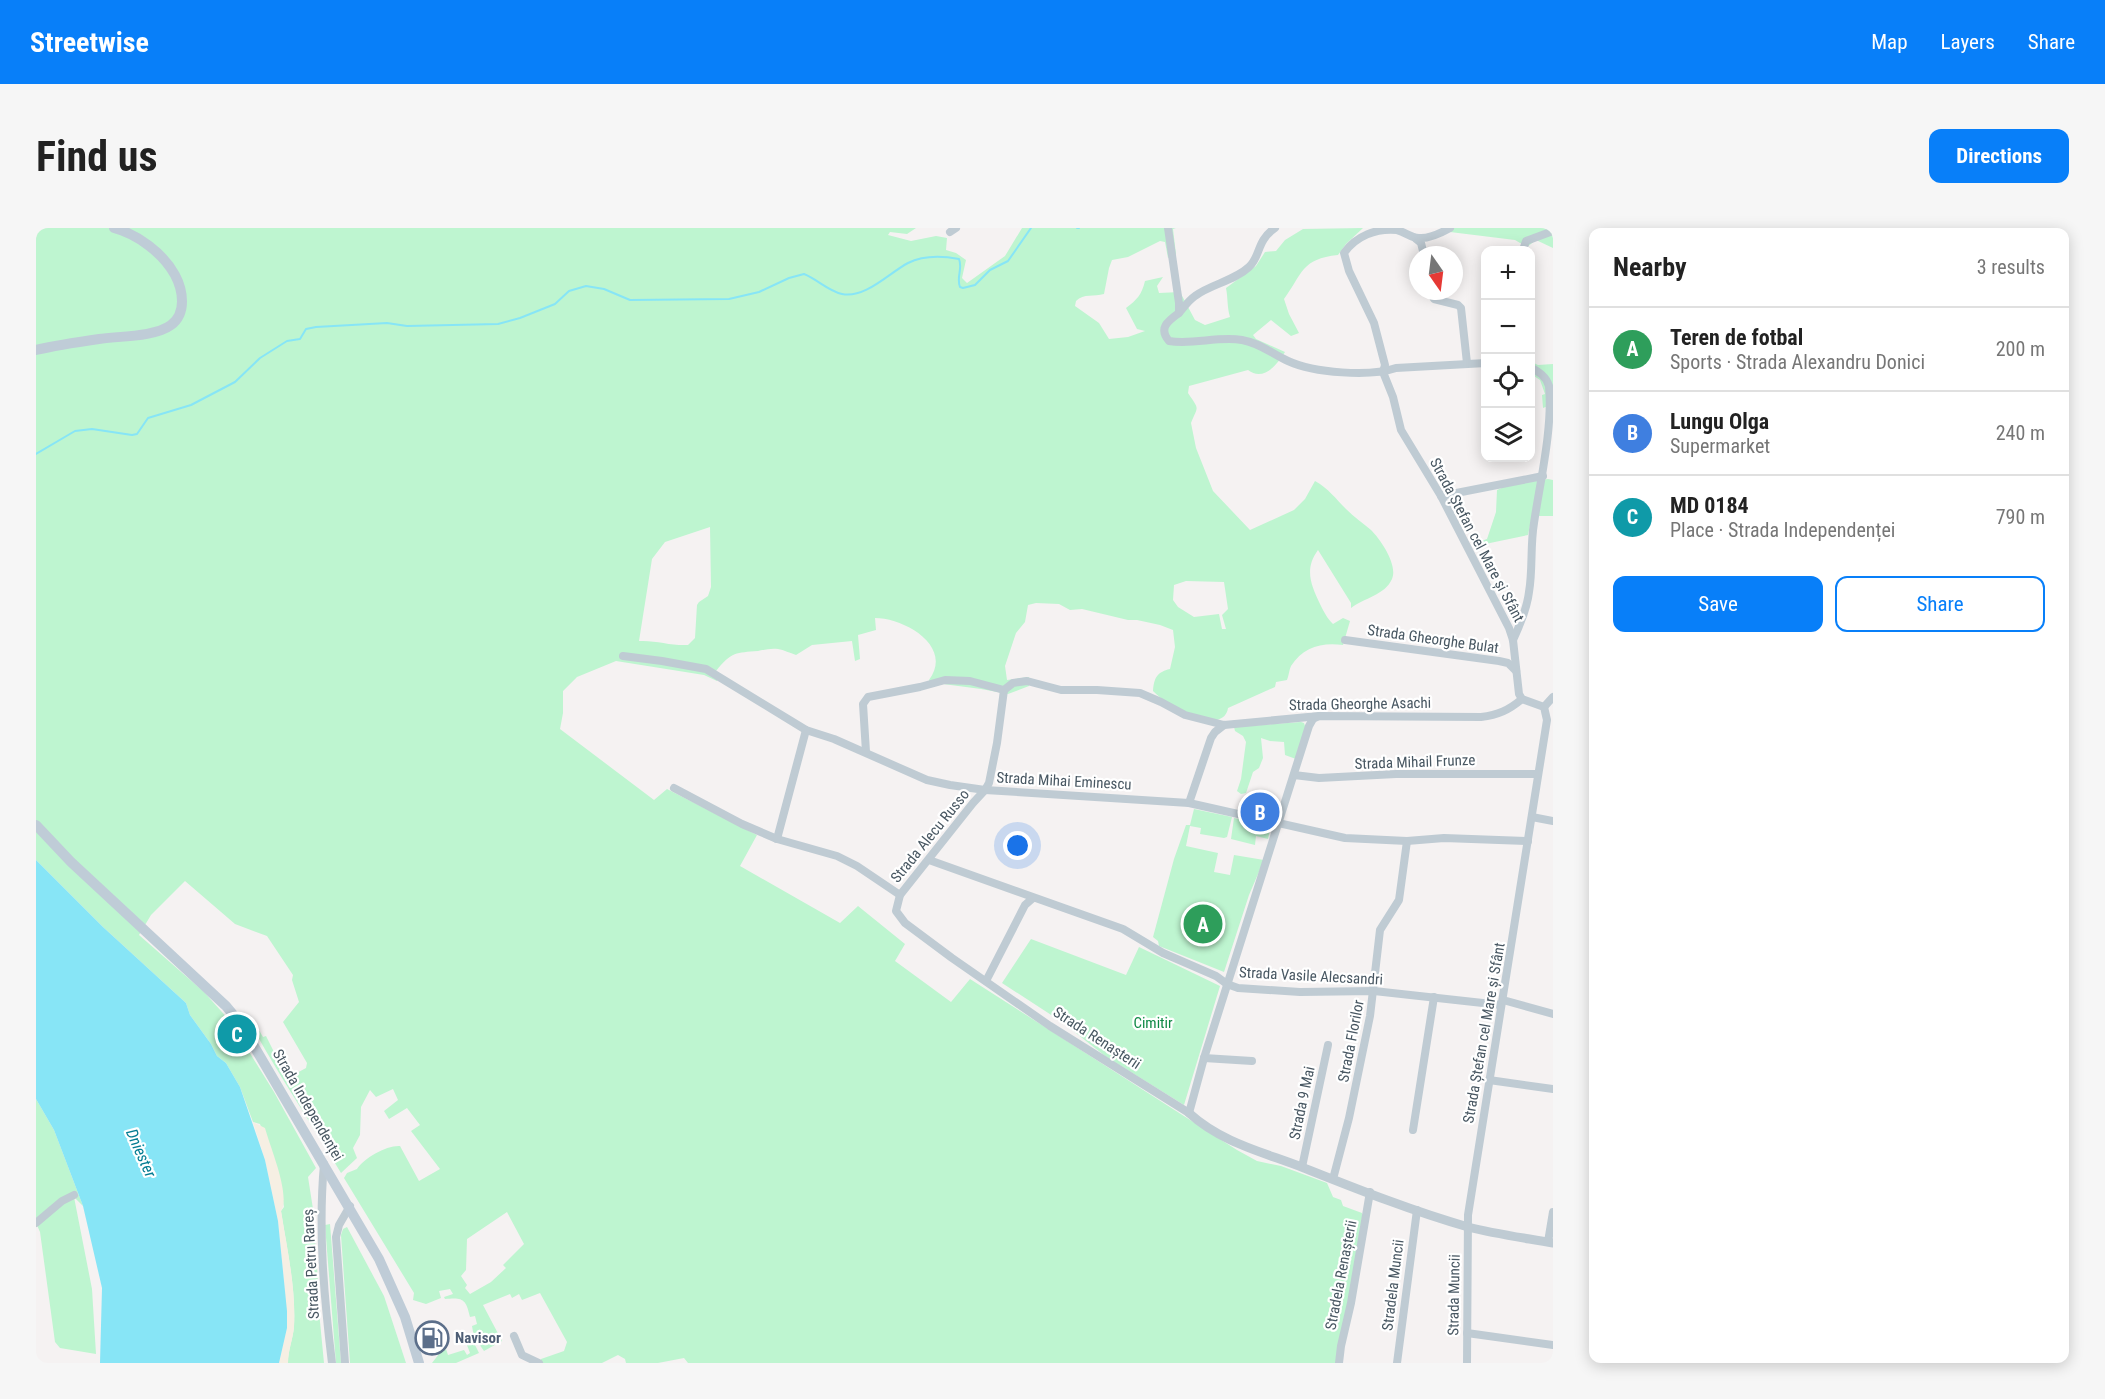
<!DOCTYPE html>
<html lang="en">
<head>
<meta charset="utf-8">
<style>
	:root { --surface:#fff; --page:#f6f6f6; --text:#222; --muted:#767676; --line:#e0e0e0; --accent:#087ff9 }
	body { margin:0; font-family:"Roboto Condensed",sans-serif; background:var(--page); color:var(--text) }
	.controls { position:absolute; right:18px; top:18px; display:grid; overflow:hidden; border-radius:12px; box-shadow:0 3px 15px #0003 }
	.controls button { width:54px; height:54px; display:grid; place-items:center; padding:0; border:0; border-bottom:2px solid var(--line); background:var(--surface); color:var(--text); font:30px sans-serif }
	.compass { position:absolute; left:1373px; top:18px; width:54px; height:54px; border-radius:50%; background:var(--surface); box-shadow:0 3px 15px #0003; rotate:166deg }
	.you { position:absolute; left:982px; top:618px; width:21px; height:21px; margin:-15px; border:4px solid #fff; border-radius:50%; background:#1a73e8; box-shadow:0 0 0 9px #1a73e833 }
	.badge { display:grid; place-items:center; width:39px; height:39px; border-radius:50%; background:var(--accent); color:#fff; font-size:20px; font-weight:700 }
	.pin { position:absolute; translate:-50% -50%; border:3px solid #fff; box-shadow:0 2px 6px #0006 }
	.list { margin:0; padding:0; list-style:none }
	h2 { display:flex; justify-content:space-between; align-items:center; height:78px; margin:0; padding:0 24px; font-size:26px }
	h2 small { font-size:20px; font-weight:400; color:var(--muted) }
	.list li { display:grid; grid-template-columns:39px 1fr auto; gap:18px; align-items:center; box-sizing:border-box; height:84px; padding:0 24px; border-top:2px solid var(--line) }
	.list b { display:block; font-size:22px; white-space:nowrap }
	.list p { margin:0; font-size:20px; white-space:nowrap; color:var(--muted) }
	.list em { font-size:20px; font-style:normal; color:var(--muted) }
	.actions { display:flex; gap:12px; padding:18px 24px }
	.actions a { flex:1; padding:14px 0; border:2px solid var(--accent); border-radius:12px; text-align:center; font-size:21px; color:var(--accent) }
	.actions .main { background:var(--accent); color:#fff }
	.icon { flex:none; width:33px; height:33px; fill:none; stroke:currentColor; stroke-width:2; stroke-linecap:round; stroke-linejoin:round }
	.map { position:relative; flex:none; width:1517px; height:1135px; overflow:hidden; border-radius:12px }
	header { display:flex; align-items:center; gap:36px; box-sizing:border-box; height:84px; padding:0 30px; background:var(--accent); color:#fff }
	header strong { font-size:28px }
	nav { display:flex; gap:33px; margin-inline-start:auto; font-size:21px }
	.intro { display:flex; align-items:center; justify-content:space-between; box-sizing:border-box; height:144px; padding:0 36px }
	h1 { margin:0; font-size:42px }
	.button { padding:15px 27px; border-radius:12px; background:var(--accent); color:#fff; font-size:21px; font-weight:700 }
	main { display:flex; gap:36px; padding:0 36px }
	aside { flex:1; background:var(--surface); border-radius:12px; box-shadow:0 3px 15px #0003 }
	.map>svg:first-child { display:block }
	.green { fill:#bef5d0; fill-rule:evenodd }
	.sand { fill:#f6efe3 }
	.water { fill:#87e5f6 }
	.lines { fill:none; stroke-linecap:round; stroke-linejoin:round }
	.stream { stroke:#87e5f6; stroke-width:2 }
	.minor { stroke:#bfcbd3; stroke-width:8 }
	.tertiary { stroke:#bfcbd3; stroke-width:9 }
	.secondary { stroke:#bfccd7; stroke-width:10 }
	.labels { text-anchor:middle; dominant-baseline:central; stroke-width:4.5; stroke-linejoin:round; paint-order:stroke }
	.street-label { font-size:15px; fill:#485762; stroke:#fff }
	.park-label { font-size:15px; fill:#0e8844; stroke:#fff }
	.service-label { font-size:15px; font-weight:bold; fill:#4e5e75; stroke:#fff; text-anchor:start }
	.water-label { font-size:16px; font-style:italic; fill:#047c92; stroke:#fff }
</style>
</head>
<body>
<header>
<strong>Streetwise</strong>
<nav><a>Map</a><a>Layers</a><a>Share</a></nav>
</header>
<div class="intro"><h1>Find us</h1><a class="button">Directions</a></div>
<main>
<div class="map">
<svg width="1517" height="1135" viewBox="0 0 1517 1135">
	<rect width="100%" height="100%" fill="#f5f2f2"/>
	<g class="green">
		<path d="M0,0H880L871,6L854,4L852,7L875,13L900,8L911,10L910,22L920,25L930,32L926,50L931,55L969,28L986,0H1140L1137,1L1140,26L1132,30L1129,14L1124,13L1092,29L1076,32L1073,40L1068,66C1058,69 1048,65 1040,73L1039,78L1063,95L1073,111L1092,109L1109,103L1101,101L1090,80C1101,72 1106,66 1109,53L1127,49L1121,58L1123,65L1144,64L1159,92L1169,97L1194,89C1191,79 1192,70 1190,60L1220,38L1229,24L1240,23L1249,12L1267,1L1327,0L1310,16L1302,27C1265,31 1267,45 1248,71L1253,86L1263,105L1255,108L1235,92L1217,107L1220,111L1249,124C1241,137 1227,154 1212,142L1153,158L1152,165C1164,183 1162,177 1155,195L1160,220L1177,263L1214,302L1258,282L1269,271L1279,253C1292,260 1300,271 1310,281C1318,289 1327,295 1335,302C1345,312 1362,337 1356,351C1349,367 1328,370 1315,380V375L1282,322C1268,341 1275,357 1284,376C1288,384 1291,390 1297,396L1307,390L1314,393L1307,417C1286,414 1267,419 1255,438C1253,442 1253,447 1251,452L1240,454L1239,459L1192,480C1191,487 1187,490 1181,492C1157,487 1135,481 1117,463C1118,450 1121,444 1134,441L1139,419L1137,402L1124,397L1101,392H1092L1046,381L1034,382L1023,376L1000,375L992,377L989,394L980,405L969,438L971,452L993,449V458L972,466L945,461L907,456L895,459L893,452C918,418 868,390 839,390L840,402L822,407L824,431L819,433L816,413L776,417L760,427C754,425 748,422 742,421C735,420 728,422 722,423C700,425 696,423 680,443L683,446L681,453L668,447L580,433L541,449L527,463V485L524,501L618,572L631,561L721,607L704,638L804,695L822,678L869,716L859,733L915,774L934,751L1201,922L1221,933L1245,938L1291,955L1297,969L1305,972L1307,978L1326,985V990L1302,1135H652L648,1130L622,1135H590L589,1131L582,1127L566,1135H505V1131L528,1123L531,1114L504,1065L486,1072L483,1066L476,1070L474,1066L447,1077L466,1113L448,1123L438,1109L436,1098L441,1096L439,1088L434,1089C430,1071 427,1069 409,1071L408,1069L417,1066L414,1061L403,1063L405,1070L390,1076L377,1072L378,1065L308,950L311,945L321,941C328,930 351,917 364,918L383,953L404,941L375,903L384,897L371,880L353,891L348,883L362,872L357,861L340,869L334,862L325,879L324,907L317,920L321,930L305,945C276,896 243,848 216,798L217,792L227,809L230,808L239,826L259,846L270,840L271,835L247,794L263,774L256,752L257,747L231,708L199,696L149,653L115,687L103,707L168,764L194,793L238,864L280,940L272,949L277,981L283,1069L282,1073L288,1135H252C252,1122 257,1111 258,1098C260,1060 251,1021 245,983L248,979L243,948L224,896L217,894L204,859L190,835L181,828L175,816L154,787L150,775L67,699L0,632ZM674,299L675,359L672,368L663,374L661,377L659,410L652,417C635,418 620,412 603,413L616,331L629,314ZM1150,353L1188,354L1192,381L1186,387L1190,401H1186L1183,386L1158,389L1142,379L1137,372L1138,357ZM471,984L488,1016L467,1037L470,1040L455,1054L434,1066L429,1060L431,1057L425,1048L430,1042L431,1011Z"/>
		<path d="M1410,0H1517V20L1500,12L1491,19L1479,12L1414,4Z"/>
		<path d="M1494,127L1496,134L1502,137L1517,136V176L1507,180L1506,167L1509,166L1504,152L1495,146Z"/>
		<path d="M1512,251L1517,252V288H1496L1492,307L1454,315L1439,321L1436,316L1451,311L1460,284L1461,262L1470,258Z"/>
		<path d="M1265,494L1268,495L1270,501L1260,531L1249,527L1248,514L1234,513L1225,510L1227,530L1223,540L1217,544L1210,565L1205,566L1201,563L1205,551L1210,514L1207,508L1199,503L1198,499Z"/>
		<path d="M1158,581L1196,589L1191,609L1188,610L1164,606L1165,600L1154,598L1150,618L1182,625L1178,644L1194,647L1198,627L1228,632L1213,667L1188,744L1123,718L1122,713L1117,709L1138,631L1150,597H1154Z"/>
		<path d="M1198,590L1227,596L1234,602L1232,611L1220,608L1219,617L1195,611Z"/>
		<path d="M995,711L1090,747L1103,719L1184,758L1148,877L1069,828L1026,794L966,755Z"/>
		<path d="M0,871L18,902L47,978L38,969L56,1061L60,1126L24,1120L19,1114L4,1004L0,995Z"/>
		<path d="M294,996L305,1135H300L289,997Z"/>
		<path d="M311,999L348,1068L370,1135H314L305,1007L307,1001Z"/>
		<path d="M435,1109L443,1125L420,1135H396L403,1126L410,1121L412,1127L428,1122L431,1127L434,1125L429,1112Z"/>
	</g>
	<path class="sand" d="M217,894L229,900C234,919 255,967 245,983C251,1021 260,1060 258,1099C257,1111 252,1122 252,1135H243L251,1100L248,1051L242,993L229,932Z"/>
	<path class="water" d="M0,632L67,699L150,775L154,787L175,816L181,828L190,835L204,859L229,932L242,993L251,1083V1100L243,1135H64L66,1060L47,978L18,902L0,871Z"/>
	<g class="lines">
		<g class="stream">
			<path d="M1041,0H1043"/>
			<path d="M0,226L39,203L56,201L96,207L101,206L112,190L155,177L199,154L224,130L251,113L264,111L270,101L280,99L351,95L371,98L462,96L484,90L519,76L533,63L550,58L568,61L594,72L693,71L723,64L753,50L768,46C781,51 792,63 806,66C829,71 853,45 872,35C888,27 907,28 923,31C927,41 920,49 924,59L927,60L939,57L954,42L972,33L995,0"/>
		</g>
		<g class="minor">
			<path d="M1132,0L1143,75V85C1132,93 1122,100 1133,113C1157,117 1182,108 1206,112C1224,115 1236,126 1252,133C1278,145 1334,149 1360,140L1450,135"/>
			<path d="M914,4L920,0"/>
			<path d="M1380,11L1385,15L1388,27"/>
			<path d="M1487,22L1490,13L1517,3"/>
			<path d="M1394,63L1398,71L1422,77L1425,80L1431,135"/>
			<path d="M1143,85C1148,79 1153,72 1159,68C1175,56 1198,53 1213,39C1225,28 1220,13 1239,0"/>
			<path d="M1347,144L1357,169L1365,202L1405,268L1473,400L1477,412L1483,466L1486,471L1508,479L1511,492L1432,987L1431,1135"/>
			<path d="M1347,144L1349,137L1338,95L1313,43L1308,25C1320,8 1340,0 1361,2C1369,4 1375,10 1383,10C1393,11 1405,5 1414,0"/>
			<path d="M1405,268L1507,248"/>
			<path d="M1309,412L1463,433L1472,435L1480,443"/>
			<path d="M1477,412C1484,397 1491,381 1493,364C1497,341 1494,318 1498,295C1504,254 1517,200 1513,158C1510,148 1503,144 1494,139"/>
			<path d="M587,428L626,433L670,441L770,502L798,511L891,552L914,557L949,562L1153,575L1309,610L1371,613L1408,610L1492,613"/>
			<path d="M968,462L961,515L953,555L949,562L937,575L864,667L860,683L869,695L916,730L1014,798L1153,885L1168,830L1273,498L1277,491L1283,488"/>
			<path d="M1508,479L1517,469"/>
			<path d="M830,524L827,476L832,469L884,459L909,452L934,453L968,462L977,455L991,453L1025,462H1061L1104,465L1125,474L1149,487L1188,497L1283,488L1445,489C1462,487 1473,482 1486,471"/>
			<path d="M1258,547L1283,550L1360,546H1502"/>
			<path d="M638,560L706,596L741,611L801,628L821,638L864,667"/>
			<path d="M1153,575L1175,510L1179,504L1188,497"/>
			<path d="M1496,589L1517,593"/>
			<path d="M741,611L770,502"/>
			<path d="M893,632L1087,701L1127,725L1180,748L1191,756L1202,760L1264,764L1338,763L1465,777"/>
			<path d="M950,753L989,677L997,670"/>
			<path d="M1467,772L1517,786"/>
			<path d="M1168,830L1216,833"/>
			<path d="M1453,852L1517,861"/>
			<path d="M1377,902L1398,769"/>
			<path d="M288,936C282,1002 288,1070 296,1135"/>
			<path d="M1266,939L1292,817"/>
			<path d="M1297,951L1313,890L1334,788L1344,702L1363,672L1371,613"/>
			<path d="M0,995L26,973L38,967"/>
			<path d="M1512,1014L1517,984"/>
			<path d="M1431,1105L1517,1117"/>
			<path d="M478,1108L486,1127L503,1135"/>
			<path d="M309,1135L300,1009L303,997L314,978"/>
			<path d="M1303,1135L1305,1118L1315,1075L1334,964"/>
			<path d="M1361,1135L1381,982"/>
		</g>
		<path class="tertiary" d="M1153,885C1186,915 1227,924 1268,940C1321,961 1376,983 1432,999C1459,1006 1489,1010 1517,1015"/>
		<g class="secondary">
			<path d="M0,122C21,117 42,114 63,111C83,108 119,109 135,97C151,85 147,62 139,47C127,25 101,6 78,0"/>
			<path d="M0,597L35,634L190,778L205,796L343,1031L369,1089L383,1135"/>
		</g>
	</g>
	<defs>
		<g id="fuel-ring" transform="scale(1.725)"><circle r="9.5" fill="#fff" stroke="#5c6f8a" stroke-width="1.5"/><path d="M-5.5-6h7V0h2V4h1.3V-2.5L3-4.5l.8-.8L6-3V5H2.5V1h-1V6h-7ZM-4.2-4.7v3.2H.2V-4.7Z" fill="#5c6f8a"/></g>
	</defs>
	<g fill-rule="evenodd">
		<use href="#fuel-ring" x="396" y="1110"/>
	</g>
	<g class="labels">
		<g class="street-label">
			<text transform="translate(1441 312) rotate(62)">Strada Ștefan cel Mare și Sfânt</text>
			<text transform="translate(1397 411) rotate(8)">Strada Gheorghe Bulat</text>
			<text transform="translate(1324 476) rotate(-1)">Strada Gheorghe Asachi</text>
			<text transform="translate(1379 534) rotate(-2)">Strada Mihail Frunze</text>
			<text transform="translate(1028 553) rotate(3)">Strada Mihai Eminescu</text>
			<text transform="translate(894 608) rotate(-51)">Strada Alecu Russo</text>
			<text transform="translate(1275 748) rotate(3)">Strada Vasile Alecsandri</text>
			<text transform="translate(1448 805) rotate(-80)">Strada Ștefan cel Mare și Sfânt</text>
			<text transform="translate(1061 810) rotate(33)">Strada Renașterii</text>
			<text transform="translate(1315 813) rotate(-79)">Strada Florilor</text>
			<text transform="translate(1266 875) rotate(-78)">Strada 9 Mai</text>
			<text transform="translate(272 877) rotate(60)">Strada Independenței</text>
			<text transform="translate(275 1036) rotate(-93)">Strada Petru Rareș</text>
			<text transform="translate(1305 1047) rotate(-79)">Stradela Renașterii</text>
			<text transform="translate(1357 1057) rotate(-83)">Stradela Muncii</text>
			<text transform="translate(1418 1067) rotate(-89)">Strada Muncii</text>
		</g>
		<g class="park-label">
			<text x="1117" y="795">Cimitir</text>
		</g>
		<g class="service-label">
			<text x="419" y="1110">Navisor</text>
		</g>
		<g class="water-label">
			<text transform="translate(105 925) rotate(66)">Dniester</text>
		</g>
	</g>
</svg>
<div class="controls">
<button>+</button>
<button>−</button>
<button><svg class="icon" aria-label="locate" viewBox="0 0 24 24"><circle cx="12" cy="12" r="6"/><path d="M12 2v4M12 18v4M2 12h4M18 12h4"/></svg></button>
<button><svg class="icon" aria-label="layers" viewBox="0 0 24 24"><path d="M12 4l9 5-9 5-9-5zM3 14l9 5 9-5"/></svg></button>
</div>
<svg class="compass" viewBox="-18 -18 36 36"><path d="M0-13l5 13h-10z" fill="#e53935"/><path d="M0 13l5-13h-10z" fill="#767676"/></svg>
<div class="you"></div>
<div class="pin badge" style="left:1167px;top:696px;background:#2e9e5b">A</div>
<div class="pin badge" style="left:1224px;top:584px;background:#3f7fe0">B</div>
<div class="pin badge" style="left:201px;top:806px;background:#0f9aa8">C</div>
</div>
<aside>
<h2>Nearby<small>3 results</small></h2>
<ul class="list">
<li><span class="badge" style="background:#2e9e5b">A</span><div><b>Teren de fotbal</b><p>Sports · Strada Alexandru Donici</p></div><em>200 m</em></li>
<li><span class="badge" style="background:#3f7fe0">B</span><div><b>Lungu Olga</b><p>Supermarket</p></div><em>240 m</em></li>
<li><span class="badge" style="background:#0f9aa8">C</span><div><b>MD 0184</b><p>Place · Strada Independenței</p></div><em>790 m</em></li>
</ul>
<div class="actions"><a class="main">Save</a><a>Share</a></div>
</aside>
</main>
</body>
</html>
